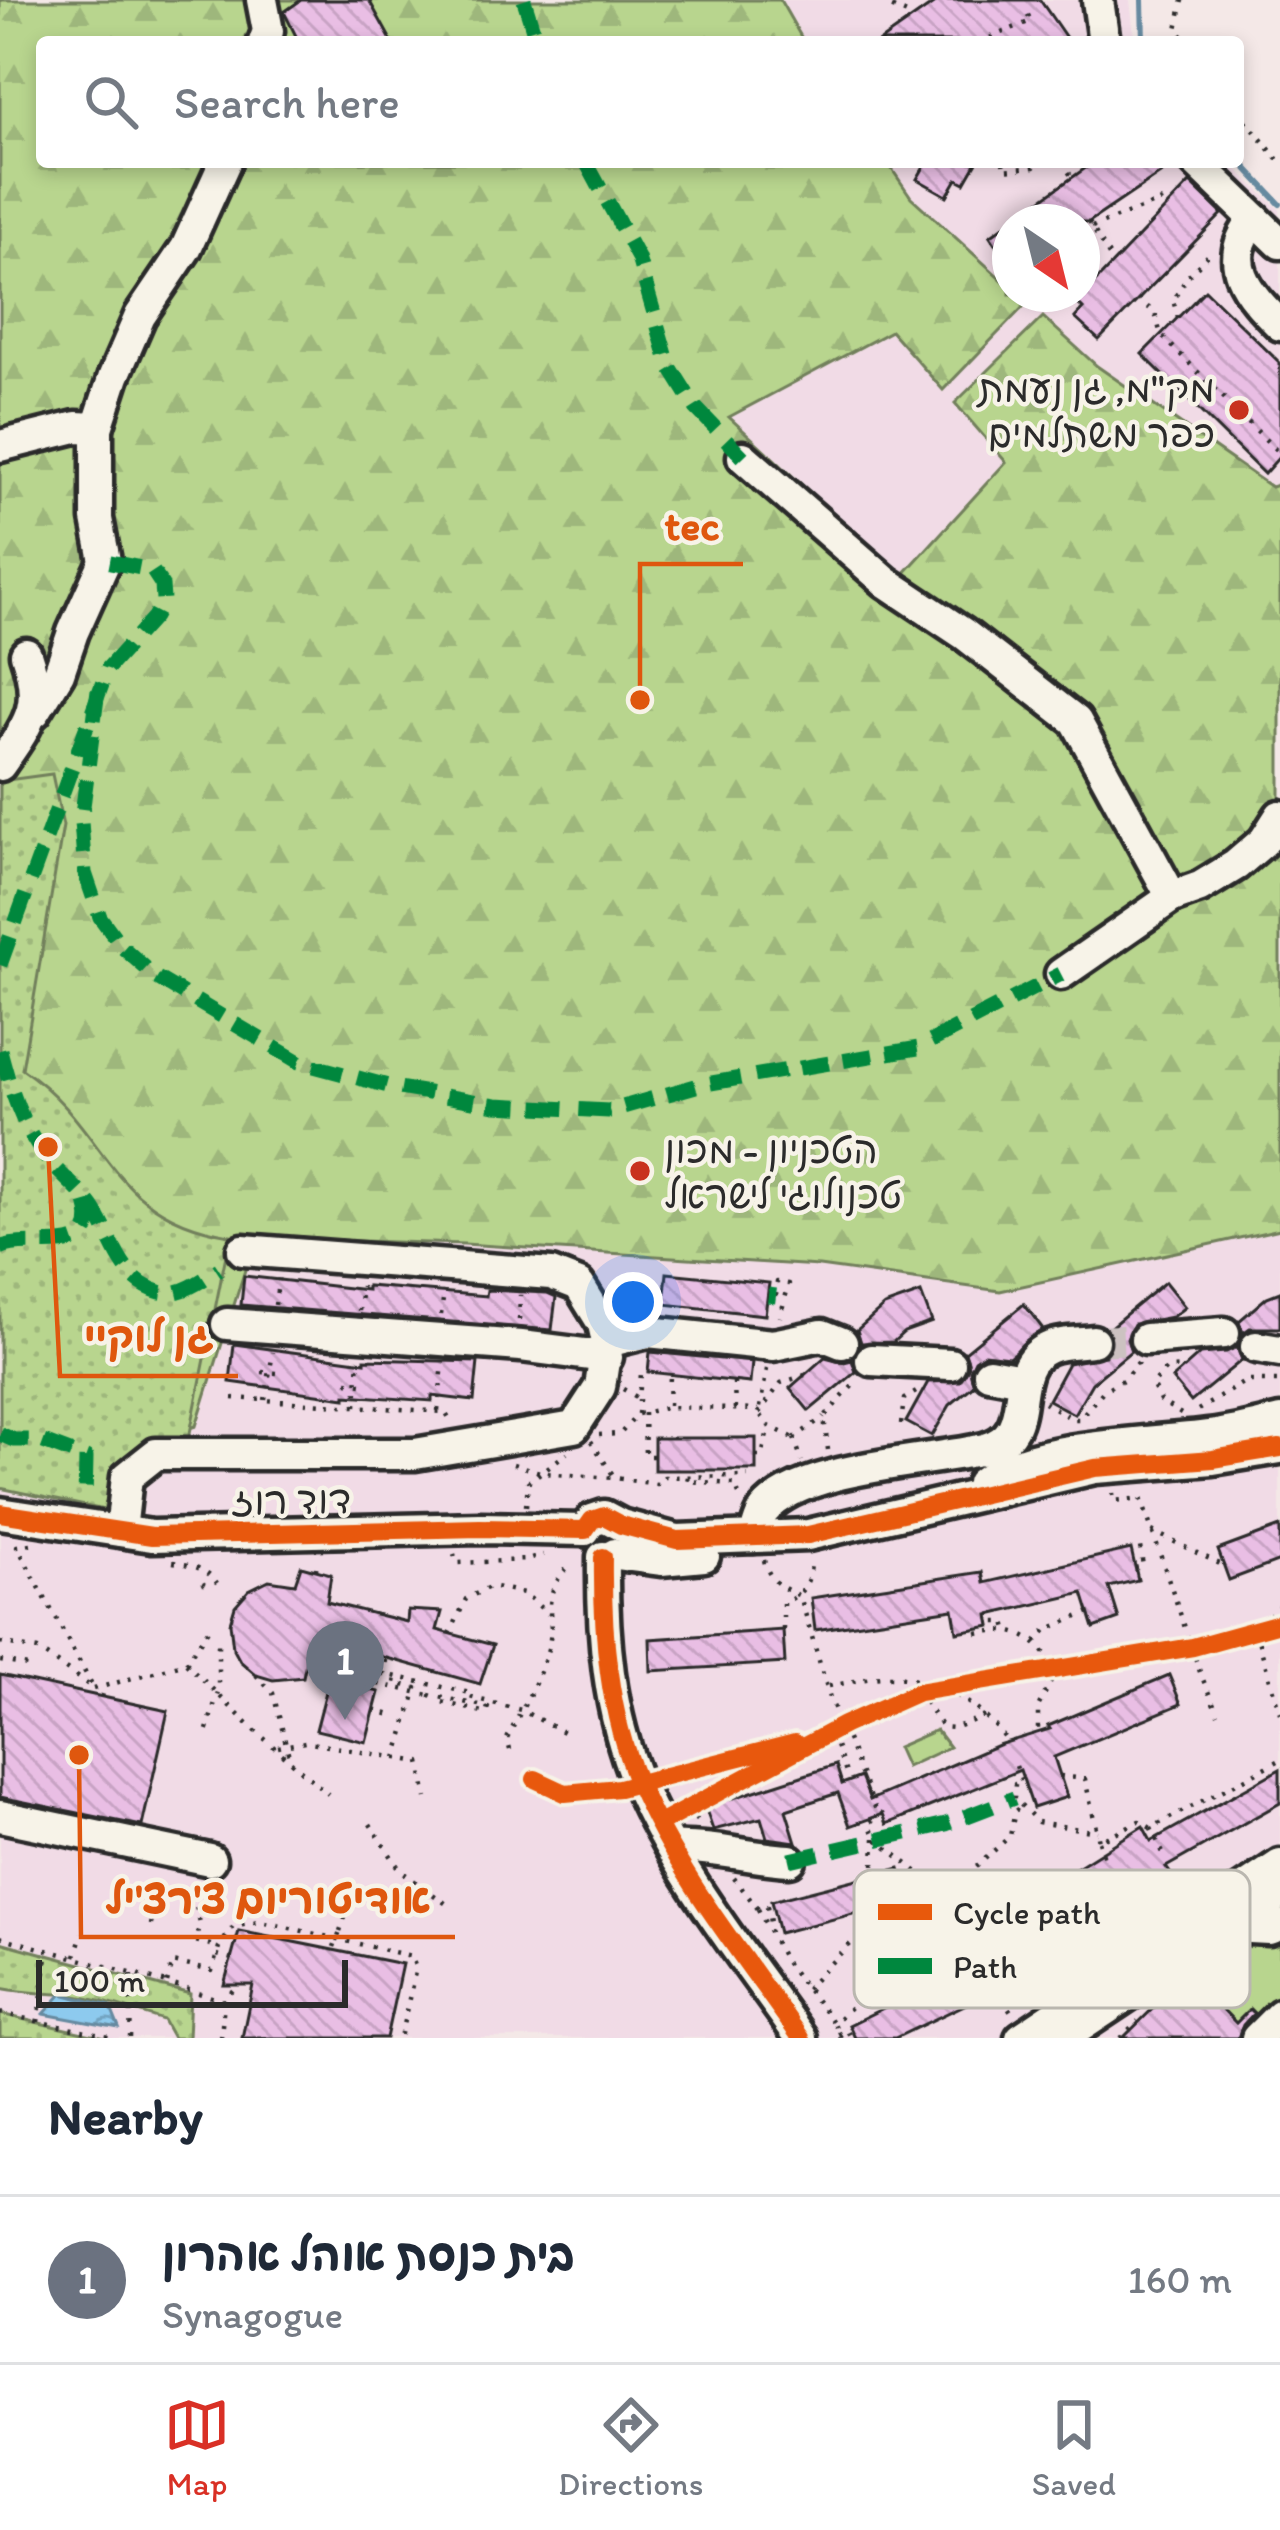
<!DOCTYPE html>
<html lang="en">
<head>
<meta charset="utf-8">
<style>
	:root { --surface:#fff; --page:#f6f6f7; --text:#1f2937; --muted:#747a83; --line:#e0e1e3; --accent:#d93025 }
	body { margin:0; font-family:Itim,"Playpen Sans Hebrew",sans-serif; background:var(--page); color:var(--text) }
	.compass { position:absolute; left:992px; top:204px; width:108px; height:108px; border-radius:50%; background:var(--surface); box-shadow:0 6px 18px #0003; rotate:145deg }
	.scale { position:absolute; left:36px; bottom:30px; width:312px; box-sizing:border-box; padding-left:12px; border:6px solid #2b2b2b; border-top:0; font-size:33px; line-height:42px; white-space:nowrap; color:#2b2b2b; -webkit-text-stroke:9px #f7f3e8; paint-order:stroke }
	.you { position:absolute; left:633px; top:1302px; width:42px; height:42px; margin:-30px; border:9px solid #fff; border-radius:50%; background:#1a73e8; box-shadow:0 0 0 18px #1a73e833 }
	.badge { display:grid; place-items:center; width:78px; height:78px; border-radius:50%; background:var(--accent); color:#fff; font-size:39px; font-weight:700 }
	.pin { position:absolute; translate:-50% -99px; filter:drop-shadow(0 3px 6px #0008) }
	.pin::after { content:''; position:absolute; top:63px; width:42px; height:36px; background:inherit; clip-path:polygon(0 0,100% 0,50% 100%) }
	.list { margin:0; padding:0; list-style:none }
	h2 { display:flex; justify-content:space-between; align-items:center; height:156px; margin:0; padding:0 48px; font-size:51px }
	h2 small { font-size:39px; font-weight:400; color:var(--muted) }
	.list li { display:grid; grid-template-columns:78px 1fr auto; gap:36px; align-items:center; box-sizing:border-box; height:168px; padding:0 48px; border-top:3px solid var(--line) }
	.list b { display:block; font-size:45px; white-space:nowrap }
	.list p { margin:0; font-size:39px; white-space:nowrap; color:var(--muted) }
	.list em { font-size:39px; font-style:normal; color:var(--muted) }
	.icon { flex:none; width:66px; height:66px; fill:none; stroke:currentColor; stroke-width:2; stroke-linecap:round; stroke-linejoin:round }
	.map { position:relative; flex:none; width:1280px; height:2038px; overflow:hidden }
	.search { position:absolute; background:var(--surface); box-shadow:0 6px 18px #0003; left:36px; right:36px; top:36px; height:132px; display:flex; align-items:center; gap:30px; box-sizing:border-box; padding:0 42px; border-radius:12px; color:var(--muted); font-size:45px }
	.sheet { height:324px; background:var(--surface) }
	nav { display:flex; justify-content:space-around; align-items:center; box-sizing:border-box; height:168px; border-top:3px solid var(--line); background:var(--surface); font-size:33px; color:var(--muted) }
	nav a { display:grid; justify-items:center; gap:6px }
	nav .on { color:var(--accent) }
	.map>svg:first-child { display:block }
	.built { fill:#f1dbe6; fill-rule:evenodd }
	.grass { fill:#b8d58e; stroke:#72805c; stroke-width:3 }
	.forest { fill:url(#forest-firs); stroke:#72805c; stroke-width:3 }
	.park { fill:url(#park-dots); stroke:#72805c; stroke-width:3 }
	.water { fill:url(#water-waves); stroke:#668aa0; stroke-width:3 }
	.lines { fill:none; stroke-linecap:round; stroke-linejoin:round }
	.stream { stroke:#668aa0; stroke-width:6 }
	.building { fill:url(#building-back-hatch); stroke:#2b2b2b; stroke-width:3 }
	.minor-tunnel { stroke:#ccc2c1; stroke-width:30; stroke-dasharray:30 15; stroke-linecap:butt }
	.minor-casing { stroke:#2b2b2b; stroke-width:39 }
	.path { stroke:#2b2b2b; stroke-width:4.5; stroke-dasharray:3 9; stroke-linecap:butt }
	.minor { stroke:#f7f3e8; stroke-width:30 }
	.path-bridge { stroke:#2b2b2b; stroke-width:4.5; stroke-dasharray:3 9; stroke-linecap:butt }
	.quiet { stroke:#00873e; stroke-width:15; stroke-dasharray:30 15; stroke-linecap:butt }
	.cycleway-casing { stroke:#f7f3e8; stroke-width:26 }
	.cycleway { stroke:#e8590c; stroke-width:18 }
	.poi-dot { fill:#c8321e; stroke:#f7f3e8; stroke-width:4.5 }
	.labels { text-anchor:middle; dominant-baseline:central; stroke-width:9; stroke-linejoin:round; paint-order:stroke }
	.poi-label { font-size:39px; fill:#2b2b2b; stroke:#f7f3e8; text-anchor:end }
	.street-label { font-size:39px; fill:#2b2b2b; stroke:#f7f3e8 }
	.key { fill:#f7f3e8; stroke:#bab7af; stroke-width:3 }
	.key-label { font-size:33px; fill:#2b2b2b }
	.leader { fill:none; stroke:#df570e; stroke-width:4.5 }
	.callout-dot { fill:#df570e; stroke:#f7f3e8; stroke-width:4.5 }
	.callout-label { font-size:42px; text-anchor:middle; font-weight:bold; fill:#df570e; stroke:#f7f3e8; stroke-width:9; stroke-linejoin:round; paint-order:stroke }
</style>
</head>
<body>
<div class="map">
<svg width="1280" height="2038" viewBox="0 0 1280 2038">
	<defs>
		<pattern id="forest-firs" width="22" height="20" patternUnits="userSpaceOnUse" patternTransform="scale(3)"><rect width="22" height="20" fill="#b8d58e"/><path d="M5 1l3.5 6h-7zM16 11l3.5 6h-7z" fill="#9eb77b"/></pattern>
		<pattern id="park-dots" width="8" height="8" patternUnits="userSpaceOnUse" patternTransform="scale(3)"><rect width="8" height="8" fill="#b8d58e"/><path d="M2 2h.1M6 6h.1" fill="none" stroke="#9eb77b" stroke-width="1.8" stroke-linecap="round"/></pattern>
		<pattern id="water-waves" width="16" height="10" patternUnits="userSpaceOnUse" patternTransform="scale(3)"><rect width="16" height="10" fill="#8dcaee"/><path d="M0 5q4-4 8 0t8 0" fill="none" stroke="#73a4c1"/></pattern>
		<pattern id="building-back-hatch" width="6" height="6" patternUnits="userSpaceOnUse" patternTransform="scale(3)"><rect width="6" height="6" fill="#e9bee4"/><path d="M-1 5l2 2M0 0l6 6M5-1l2 2" fill="none" stroke="#c8a3c4"/></pattern>
	</defs>
	<rect width="100%" height="100%" fill="#f4e8e7"/>
	<filter id="ink" filterUnits="userSpaceOnUse"><feTurbulence type="fractalNoise" baseFrequency=".00833" numOctaves="2"/><feDisplacementMap in="SourceGraphic" scale="24" xChannelSelector="R" yChannelSelector="G"/><feConvolveMatrix kernelMatrix="1 2 1 2 8 2 1 2 1" color-interpolation-filters="sRGB"/></filter>
	<g filter="url(#ink)">
		<g class="built">
			<path d="M172,0H1130L1134,35L1139,42H191Z"/>
			<path d="M158,162H1229L1280,210V2038H0V304ZM1010,222H1082V294H1010Z"/>
		</g>
		<g class="grass">
			<path d="M936,1730L949,1747L906,1767L897,1747Z"/>
			<path d="M1280,1927V2038H1141L1219,1966Z"/>
		</g>
		<path class="forest" d="M0,0H780L804,42H42V162H887L911,197L1010,287V294H1018L1027,303L943,390L891,331L729,417L901,577L1006,462L955,403L1043,317L1097,366L1271,487L1280,484V1229L1000,1291L819,1266L464,1244L255,1238L196,1426L39,1471L0,831Z"/>
		<g class="park">
			<path d="M52,774L63,826L22,1069C111,1129 105,1215 230,1235L189,1438C133,1435 116,1459 104,1510L0,1488V781Z"/>
			<path d="M0,1942L190,1994L188,2038H173L163,2020C130,2010 92,1996 58,1994C38,1993 20,1992 0,1988Z"/>
			<path d="M0,2014L105,2038H0Z"/>
		</g>
		<path class="water" d="M62,1994L110,2006L119,2028L44,2014Z"/>
		<g class="lines">
			<g class="stream">
				<path d="M1142,0L1143,42"/>
				<path d="M1238,159L1280,204"/>
			</g>
		</g>
		<g class="building">
			<path d="M301,0H369L392,42H299L284,12Z"/>
			<path d="M939,0H1040L1069,42H879Z"/>
			<path d="M927,162H977L965,183L957,179L947,196L917,179Z"/>
			<path d="M1094,162H1156L1163,172L1089,222H1010V266L990,236Z"/>
			<path d="M1190,183L1222,214L1099,340L1075,318L1083,309L1076,302Z"/>
			<path d="M1205,290L1280,363V456L1264,474L1142,354Z"/>
			<path d="M667,1273L769,1283L765,1315L664,1304Z"/>
			<path d="M244,1276L367,1290V1286L486,1296L487,1290L547,1293L556,1297L552,1330L241,1305Z"/>
			<path d="M1165,1282L1185,1307L1172,1317L1134,1324L1127,1339L1131,1351L1092,1383L1074,1414L1048,1400L1068,1363L1105,1356L1112,1340L1108,1329Z"/>
			<path d="M1280,1292V1328H1250L1243,1333L1239,1321L1267,1297Z"/>
			<path d="M921,1293L932,1322L904,1332L893,1342L861,1343L857,1330L884,1306Z"/>
			<path d="M1024,1304L1043,1329L1009,1357L984,1354L975,1360L970,1371L974,1385L950,1405L932,1436L906,1422L928,1382L960,1381L969,1366L965,1352Z"/>
			<path d="M234,1344L365,1362V1359L478,1362L474,1401L432,1396V1401L346,1395V1398L230,1382Z"/>
			<path d="M1237,1347L1242,1360L1191,1402L1172,1379L1200,1354L1226,1352Z"/>
			<path d="M650,1352L752,1362L750,1383L648,1372Z"/>
			<path d="M825,1357L844,1362L852,1360L856,1372L809,1411L790,1388Z"/>
			<rect x="654" y="1438" width="102" height="32"/>
			<path d="M1280,1527V1561L1229,1580L1218,1550Z"/>
			<path d="M1131,1549L1138,1580L1109,1587L1119,1619L1094,1628L1083,1593L989,1615L991,1626L957,1632L953,1609L815,1630L811,1598L982,1572L984,1583Z"/>
			<path d="M301,1566L331,1574L327,1602L407,1622L408,1610L442,1612L437,1630L493,1645L480,1684L311,1637L303,1677L273,1680L256,1675L240,1661L233,1648L230,1623L235,1606L249,1590L269,1580L295,1584Z"/>
			<path d="M783,1630L785,1663L651,1671L650,1639Z"/>
			<path d="M0,1675L168,1711L142,1826L0,1797Z"/>
			<path d="M1169,1675L1181,1704L1054,1757L1067,1797L1033,1808L1020,1770L887,1824L883,1814L850,1826L838,1793L786,1810L796,1842L767,1838L761,1818L713,1830L705,1807L836,1765L842,1784L861,1777L870,1800L998,1745L1050,1729L1048,1726Z"/>
			<path d="M329,1680L379,1692L366,1742L316,1730Z"/>
			<path d="M1280,1769V1803L1166,1867L1171,1874L1133,1896L1123,1879L999,1954L983,1926L1143,1826L1151,1841Z"/>
			<path d="M900,1868L908,1900L779,1933L771,1901Z"/>
			<path d="M239,1931L402,1964L386,2038H242L253,1985H224Z"/>
			<path d="M969,1966L983,1996L895,2038H855L849,2025Z"/>
			<path d="M1206,1966L1218,1978L1205,1991L1236,2023L1250,2009L1254,2013L1243,2025L1238,2038H1123L1177,1985Z"/>
		</g>
		<g class="lines">
			<path class="minor-tunnel" d="M1093,1341L1146,1339"/>
			<g class="minor-casing">
				<g id="minor">
					<path d="M262,0L268,31L264,42"/>
					<path d="M1098,0L1104,42"/>
					<path d="M1196,162L1280,243"/>
					<path d="M1255,219C1219,262 1247,292 1280,325"/>
					<path d="M0,446L76,427L97,428"/>
					<path d="M743,457L886,582L964,634L1076,721L1172,897"/>
					<path d="M35,712L59,673L73,632L105,561L97,519V428L114,376L140,316L186,248L225,162"/>
					<path d="M0,765C30,722 44,706 26,654"/>
					<path d="M1061,974L1172,897L1200,887L1236,865L1264,841L1280,816"/>
					<path d="M227,1324L521,1346L607,1357"/>
					<path d="M1146,1339L1224,1333"/>
					<path d="M607,1342L648,1332L773,1345L822,1335L842,1343"/>
					<path d="M1256,1347L1280,1351"/>
					<path d="M871,1360L950,1364"/>
					<path d="M989,1373L1022,1379"/>
					<path d="M982,1483C1030,1443 1152,1444 1216,1435C1238,1432 1259,1426 1280,1421"/>
					<path d="M0,1513L152,1536L480,1528L585,1530"/>
					<path d="M585,1530L592,1520L604,1516L621,1525L677,1540L808,1535L1095,1468L1213,1459L1280,1448"/>
					<path d="M121,1531L127,1477L156,1454H415L574,1427L600,1387L607,1342L603,1324L579,1285L551,1274L243,1250"/>
					<path d="M754,1537C757,1530 759,1517 764,1511C801,1466 929,1462 984,1449C1042,1434 1001,1369 1048,1348C1061,1342 1078,1343 1093,1341"/>
					<path d="M615,1554L661,1560L704,1556"/>
					<path d="M603,1557C602,1633 608,1712 638,1783C678,1876 743,1955 801,2038"/>
					<path d="M0,1816L210,1860"/>
					<path d="M672,1848C712,1846 750,1858 790,1860"/>
					<path d="M1232,1927L1269,1929L1280,1925"/>
					<path d="M1021,2038L1280,1865"/>
					<path d="M1063,2038L1280,1894"/>
					<path d="M1257,2038L1280,2015"/>
				</g>
			</g>
			<g class="path">
				<path d="M888,0L886,5L914,17"/>
				<path d="M1183,0L1177,29L1187,42"/>
				<path d="M979,42L1031,21L1025,9"/>
				<path d="M1238,111L1280,162"/>
				<path d="M1003,162L1004,170L1034,167L1037,162"/>
				<path d="M1062,162L1072,177"/>
				<path d="M1089,222L1114,264"/>
				<path d="M1092,227L1162,201"/>
				<path d="M1138,299L1155,313L1161,335L1280,454"/>
				<path d="M1178,318L1173,300L1188,276L1213,250"/>
				<path d="M776,1296L777,1282L789,1284L780,1317"/>
				<path d="M275,1305L279,1275"/>
				<path d="M652,1309L657,1281H667"/>
				<path d="M359,1311L362,1286"/>
				<path d="M441,1315L444,1291"/>
				<path d="M519,1320L520,1295"/>
				<path d="M767,1369L759,1413L769,1426L794,1438"/>
				<path d="M262,1372L277,1373"/>
				<path d="M347,1382L362,1384"/>
				<path d="M734,1382L735,1410"/>
				<path d="M623,1389L640,1399"/>
				<path d="M233,1398L445,1412L451,1422"/>
				<path d="M265,1400L273,1352"/>
				<path d="M1044,1402L1072,1419H1079L1105,1389L1123,1380L1140,1360"/>
				<path d="M669,1405L670,1375"/>
				<path d="M356,1406L359,1358"/>
				<path d="M1198,1410L1246,1381H1280"/>
				<path d="M438,1411L443,1363"/>
				<path d="M644,1413L645,1456H654"/>
				<path d="M759,1413L781,1383L805,1375"/>
				<path d="M638,1414L641,1373"/>
				<path d="M1181,1414L1160,1401L1152,1384L1167,1368L1186,1367"/>
				<path d="M901,1424L904,1399L923,1388"/>
				<path d="M599,1435L620,1434L638,1414L669,1407L758,1410"/>
				<path d="M794,1438L824,1417"/>
				<path d="M794,1438L802,1461"/>
				<path d="M591,1441L615,1478L657,1484L664,1477L748,1476"/>
				<path d="M828,1450L824,1417L858,1380"/>
				<path d="M756,1456H762L769,1426"/>
				<path d="M513,1464L543,1473L614,1478"/>
				<path d="M688,1477L687,1481L735,1484L742,1502"/>
				<path d="M1113,1493L1114,1501L1141,1498L1201,1675L1218,1714"/>
				<path d="M526,1506L528,1482L567,1453"/>
				<path d="M1152,1531L1224,1566"/>
				<path d="M31,1544L17,1546L94,1689"/>
				<path d="M454,1554L457,1563L528,1560L543,1555"/>
				<path d="M764,1560C769,1581 782,1588 800,1596L830,1698L878,1815"/>
				<path d="M173,1562C191,1565 207,1568 217,1583"/>
				<path d="M1135,1568L1143,1566L1140,1547"/>
				<path d="M316,1570L317,1558"/>
				<path d="M202,1583L211,1588"/>
				<path d="M1280,1605L1255,1630L1280,1713"/>
				<path d="M992,1612L994,1622H1005L1007,1630"/>
				<path d="M783,1630V1603C803,1595 811,1582 811,1560"/>
				<path d="M977,1633C1017,1626 1035,1636 1057,1670L1038,1707V1733"/>
				<path d="M450,1634L466,1599L491,1586L524,1593L548,1614"/>
				<path d="M1036,1642L1046,1630L1090,1612"/>
				<path d="M0,1643L38,1650L90,1686"/>
				<path d="M386,1660L384,1674L470,1693L469,1697L521,1710L563,1732"/>
				<path d="M0,1661L34,1667"/>
				<path d="M186,1663L251,1727L328,1794"/>
				<path d="M256,1675L273,1693L289,1756"/>
				<path d="M340,1683H349"/>
				<path d="M829,1686C848,1683 868,1677 887,1677C935,1676 983,1705 1009,1744"/>
				<path d="M94,1689L186,1663L211,1625"/>
				<path d="M918,1692L942,1727L954,1728L987,1715"/>
				<path d="M429,1695L488,1707L486,1713L438,1701"/>
				<path d="M102,1697L104,1690"/>
				<path d="M374,1710L391,1715"/>
				<path d="M207,1730L218,1692V1636"/>
				<path d="M832,1735L846,1773L840,1775"/>
				<path d="M278,1747L305,1742L420,1762L427,1798"/>
				<path d="M510,1750L507,1739C520,1712 538,1682 547,1652C559,1615 535,1600 571,1564"/>
				<path d="M396,1758L417,1688L395,1683L396,1677"/>
				<path d="M1016,1766L1022,1782L1015,1784L1014,1798L1038,1822L1097,1832"/>
				<path d="M679,1772L724,1767L753,1776"/>
				<path d="M1060,1776L1085,1779L1099,1841L1139,1821L1151,1828L1280,1760"/>
				<path d="M689,1808L698,1823"/>
				<path d="M883,1813L869,1823L875,1838L923,1876L1012,2013"/>
				<path d="M370,1824L401,1871L452,1908"/>
				<path d="M1151,1828L1163,1853"/>
				<path d="M875,1838L874,1867L884,1872"/>
				<path d="M1099,1841L1105,1861"/>
				<path d="M734,1878L758,1909L767,1907L770,1922L775,1921"/>
				<path d="M191,1884L200,1924L195,1941L219,1947"/>
				<path d="M758,1909L785,1962L834,2023"/>
				<path d="M151,1925L155,1900"/>
				<path d="M340,1931L346,1914"/>
				<path d="M0,1937L167,1983"/>
				<path d="M217,1955L232,1959"/>
				<path d="M75,1956L82,1933"/>
				<path d="M953,1967L965,1942L981,1935L987,1945L993,1943"/>
				<path d="M806,1989C841,1952 889,1898 942,1901"/>
				<path d="M224,2001L167,1983L173,1962L212,1971L219,1947L233,1927L259,1922L277,1925L411,1956L416,1968L400,2038"/>
				<path d="M0,2013L114,2038"/>
				<path d="M38,2022L48,1950"/>
				<path d="M838,2034L847,2030L851,2038"/>
				<path d="M130,2038L132,1973"/>
				<path d="M221,2038L224,2001L237,1985"/>
				<path d="M841,2038L834,2023L884,1975L964,1878L1010,1836L1015,1811L1020,1807"/>
				<path d="M1120,2038L1138,2021"/>
			</g>
			<use href="#minor" class="minor"/>
			<g class="path-bridge">
				<path d="M372,1691L374,1683L429,1695"/>
				<path d="M334,1947L340,1931"/>
			</g>
			<g class="quiet">
				<path d="M524,0L537,42"/>
				<path d="M586,162L638,258L669,365L696,408L743,457"/>
				<path d="M98,690L81,822L85,873L100,917L122,947L157,978L299,1062L388,1086L496,1105L609,1111L699,1085L918,1048L1061,974"/>
				<path d="M0,965L108,668L154,617L163,600L162,585L152,570L105,561"/>
				<path d="M0,1050C10,1088 22,1129 48,1160C63,1177 80,1190 93,1208C114,1239 119,1281 160,1292C181,1297 202,1280 219,1269"/>
				<path d="M0,1248C29,1233 104,1265 86,1202"/>
				<path d="M768,1295L776,1296"/>
				<path d="M0,1434L14,1440H38L86,1458L85,1501"/>
				<path d="M790,1860L946,1824L1014,1798"/>
			</g>
			<g class="cycleway-casing">
				<g id="cycleway">
					<path d="M0,1513L152,1536L480,1528L585,1530L592,1520L604,1516L621,1525L677,1540L808,1535L1095,1468L1213,1459L1280,1448"/>
					<path d="M603,1557C602,1633 608,1712 638,1783C678,1876 743,1955 801,2038"/>
					<path d="M535,1779L565,1793L619,1788L795,1743"/>
					<path d="M659,1824L844,1725L918,1692L1193,1647L1280,1623"/>
				</g>
			</g>
			<use href="#cycleway" class="cycleway"/>
		</g>
	</g>
	<g class="poi-dot">
		<circle cx="1239" cy="410" r="12"/>
		<circle cx="640" cy="1171" r="12"/>
	</g>
	<g class="labels">
		<g class="poi-label">
			<text x="1215" y="388">מק"מ, גן נעמת<tspan x="1215" dy="45">כפר משתלמים</tspan></text>
			<text x="664" y="1149" text-anchor="start">הטכניון - מכון<tspan x="664" dy="45">טכנולוגי לישראל</tspan></text>
		</g>
		<g class="street-label">
			<text transform="translate(291 1500) rotate(-1)">דוד רוז</text>
		</g>
	</g>
	<rect x="854" y="1870" width="396" height="138" rx="18" class="key"/>
	<rect x="878" y="1904" width="54" height="16" fill="#e8590c"/>
	<rect x="878" y="1958" width="54" height="16" fill="#00873e"/>
	<g class="key-label">
		<text x="953" y="1924">Cycle path</text>
		<text x="953" y="1978">Path</text>
	</g>
	<path class="leader" d="M640 700L640 564H743M48 1147L60 1376H238M79 1755L81 1937H455"/>
	<g class="callout-dot">
		<circle cx="640" cy="700" r="12"/>
		<circle cx="48" cy="1147" r="12"/>
		<circle cx="79" cy="1755" r="12"/>
	</g>
	<g class="callout-label">
		<text x="692" y="540">tec</text>
		<text x="149" y="1351">גן לוקיי</text>
		<text x="268" y="1913">אודיטוריום צ'רצ'יל</text>
	</g>
</svg>
<svg class="compass" viewBox="-18 -18 36 36"><path d="M0-13l5 13h-10z" fill="#e53935"/><path d="M0 13l5-13h-10z" fill="#747a83"/></svg>
<div class="scale">100 m</div>
<div class="you"></div>
<div class="pin badge" style="left:345px;top:1720px;background:#6b7280">1</div>
<div class="search"><svg class="icon" aria-label="search" viewBox="0 0 24 24"><circle cx="10" cy="10" r="6"/><path d="M15 15l6 6"/></svg>Search here</div>
</div>
<section class="sheet">
<h2>Nearby<small></small></h2>
<ul class="list">
<li><span class="badge" style="background:#6b7280">1</span><div><b>בית כנסת אוהל אהרון</b><p>Synagogue</p></div><em>160 m</em></li>
</ul>
</section>
<nav>
<a class="on"><svg class="icon" aria-label="map" viewBox="0 0 24 24"><path d="M3 6l6-2 6 2 6-2v14l-6 2-6-2-6 2zM9 4v14M15 6v14"/></svg>Map</a>
<a><svg class="icon" aria-label="directions" viewBox="0 0 24 24"><path d="M12 3l9 9-9 9-9-9zM9 14v-3h6M13 9l2 2-2 2"/></svg>Directions</a>
<a><svg class="icon" aria-label="saved" viewBox="0 0 24 24"><path d="M7 4h10v16l-5-4-5 4z"/></svg>Saved</a>
</nav>
</body>
</html>
